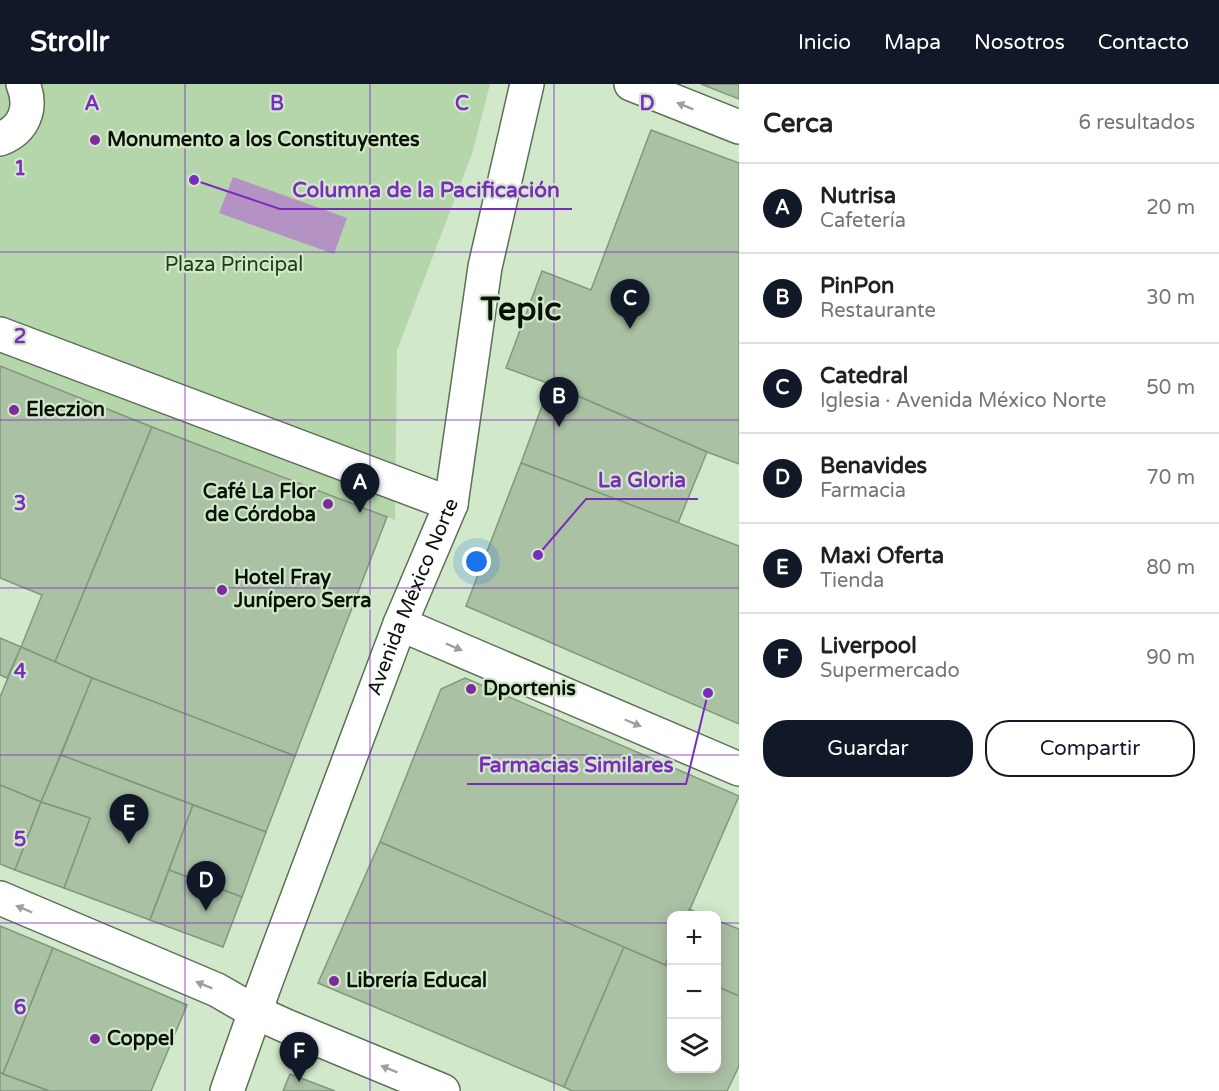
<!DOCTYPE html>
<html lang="es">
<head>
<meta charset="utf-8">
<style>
	:root { --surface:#fff; --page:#f2f2f2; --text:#202124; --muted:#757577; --line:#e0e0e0; --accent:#111827 }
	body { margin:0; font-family:"Varela Round",sans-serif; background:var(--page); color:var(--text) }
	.controls { position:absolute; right:18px; bottom:18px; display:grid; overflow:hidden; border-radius:12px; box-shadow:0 3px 15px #0003 }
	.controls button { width:54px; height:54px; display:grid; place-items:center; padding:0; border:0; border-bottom:2px solid var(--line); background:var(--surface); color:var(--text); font:30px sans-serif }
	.you { position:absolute; left:477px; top:478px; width:21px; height:21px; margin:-15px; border:4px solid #fff; border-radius:50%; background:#1a73e8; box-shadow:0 0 0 9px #1a73e833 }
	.badge { display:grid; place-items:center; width:39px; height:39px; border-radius:50%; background:var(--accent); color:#fff; font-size:20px; font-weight:700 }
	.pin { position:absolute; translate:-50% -50px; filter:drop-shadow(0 2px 3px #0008) }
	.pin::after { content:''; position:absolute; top:32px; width:21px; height:18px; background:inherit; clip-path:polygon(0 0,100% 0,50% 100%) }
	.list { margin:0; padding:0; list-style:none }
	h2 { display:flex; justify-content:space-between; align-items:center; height:78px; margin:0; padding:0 24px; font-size:26px }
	h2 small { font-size:20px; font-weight:400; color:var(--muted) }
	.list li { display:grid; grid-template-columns:39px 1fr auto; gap:18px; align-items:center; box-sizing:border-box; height:90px; padding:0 24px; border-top:2px solid var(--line) }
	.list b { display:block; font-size:22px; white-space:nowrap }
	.list p { margin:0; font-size:20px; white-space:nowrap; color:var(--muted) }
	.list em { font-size:20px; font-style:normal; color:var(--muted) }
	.actions { display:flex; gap:12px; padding:18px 24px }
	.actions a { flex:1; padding:14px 0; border:2px solid var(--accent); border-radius:24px; text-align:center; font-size:21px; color:var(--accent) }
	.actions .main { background:var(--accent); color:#fff }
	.icon { flex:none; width:33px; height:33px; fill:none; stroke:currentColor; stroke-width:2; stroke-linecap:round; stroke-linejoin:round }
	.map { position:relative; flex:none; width:739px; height:1007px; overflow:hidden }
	header { display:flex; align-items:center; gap:36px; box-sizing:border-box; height:84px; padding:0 30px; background:var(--accent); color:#fff }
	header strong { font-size:28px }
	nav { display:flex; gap:33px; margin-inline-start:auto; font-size:21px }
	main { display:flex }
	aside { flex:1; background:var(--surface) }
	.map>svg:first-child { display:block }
	.green { fill:#b5d5ab }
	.water { fill:#b493c4 }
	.building { fill:#abc1a4; stroke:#82977c; stroke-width:1.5 }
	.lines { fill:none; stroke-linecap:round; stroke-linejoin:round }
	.street-casing { stroke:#5c7055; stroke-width:36 }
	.primary-casing { stroke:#5c7055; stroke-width:36 }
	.street { stroke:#fff; stroke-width:33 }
	.primary { stroke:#fff; stroke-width:33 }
	.oneway { fill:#9da09c }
	.grid { fill:none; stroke:#7b2cbf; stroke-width:1.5; stroke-opacity:0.55 }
	.poi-dot { fill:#7b2b9b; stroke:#d1e8ca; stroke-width:2 }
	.labels { text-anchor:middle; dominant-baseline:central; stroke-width:4.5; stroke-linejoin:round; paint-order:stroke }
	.poi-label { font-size:20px; font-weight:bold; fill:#0a1208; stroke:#d1e8ca; text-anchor:start }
	.park-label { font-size:20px; fill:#1c400e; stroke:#d1e8ca }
	.street-label { font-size:20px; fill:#0a1208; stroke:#d1e8ca }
	.town-label { font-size:32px; font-weight:bold; fill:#0a1208; stroke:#d1e8ca }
	.grid-label { font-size:20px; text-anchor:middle; font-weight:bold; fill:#7b2cbf; stroke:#d1e8ca; stroke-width:4.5; stroke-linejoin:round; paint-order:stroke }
	.leader { fill:none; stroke:#7b2cbf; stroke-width:2 }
	.callout-dot { fill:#7b2cbf; stroke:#d1e8ca; stroke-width:2 }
	.callout-label { font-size:21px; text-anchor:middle; font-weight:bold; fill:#7b2cbf; stroke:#d1e8ca; stroke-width:4.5; stroke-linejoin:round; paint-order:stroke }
</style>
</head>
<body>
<header>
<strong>Strollr</strong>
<nav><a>Inicio</a><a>Mapa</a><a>Nosotros</a><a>Contacto</a></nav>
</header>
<main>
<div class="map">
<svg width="739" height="1007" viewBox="0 0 739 1007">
	<rect width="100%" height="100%" fill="#d1e8ca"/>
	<path class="green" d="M0,0H490L472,70L397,266L395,436L152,343L0,282Z"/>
	<path class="water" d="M233,93L347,134L334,170L219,129Z"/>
	<g class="building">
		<path d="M701,0H739V15Z"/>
		<path d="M651,46L739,79V380L707,368L550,300L506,284L542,187L591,206Z"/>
		<path d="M0,282L152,343L55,578L21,563L42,511L0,494Z"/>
		<path d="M550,300L707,368L678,439L521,379Z"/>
		<path d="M152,343L387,433L295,672L92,594L55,578Z"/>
		<path d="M521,379L739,462V640L466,522Z"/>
		<path d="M0,554L21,563L7,594L0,591Z"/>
		<path d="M21,563L92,594L41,718L0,701V613Z"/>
		<path d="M92,594L295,672L266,748L61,671Z"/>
		<path d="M465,594L739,712L687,832H672V866L665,881L380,758L441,605Z"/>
		<path d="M61,671L193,721L150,836L64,804L90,734L41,718Z"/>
		<path d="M0,701L41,718L15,786L0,780Z"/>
		<path d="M41,718L90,734L64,804L15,786Z"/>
		<path d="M193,721L266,748L242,813L169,786Z"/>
		<path d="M380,758L624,863L564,1003L318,899Z"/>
		<path d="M169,786L242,813L223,863L150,836Z"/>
		<path d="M689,825L705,832H687Z"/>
		<path d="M716,836L739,845V912L716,902Z"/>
		<path d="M0,842L53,864L3,990L0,988Z"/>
		<path d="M624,863L672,884V984H716V902L739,912V982L727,1007H572L564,1003Z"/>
		<path d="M53,864L187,921L151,1007H49L3,990Z"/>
		<path d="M672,866V884L665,881Z"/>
		<path d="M0,988L3,990L49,1007H0Z"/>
		<path d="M290,990L335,1007H283Z"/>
	</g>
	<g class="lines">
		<g class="street-casing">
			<g id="street">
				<path d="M631,0L739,43"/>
				<path d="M0,55C24,46 33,24 23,0"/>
				<path d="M0,250L451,420"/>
				<path d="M400,540L739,685"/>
				<path d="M0,814L217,906L255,928L286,942L443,1007"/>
			</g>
		</g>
		<g class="primary-casing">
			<g id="primary">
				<path id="s1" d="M227,1007L265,900L400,540L451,420L485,183L527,0"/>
			</g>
		</g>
		<use href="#street" class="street"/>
		<use href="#primary" class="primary"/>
	</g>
	<defs><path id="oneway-solid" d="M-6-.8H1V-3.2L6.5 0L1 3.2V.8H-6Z" transform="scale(1.5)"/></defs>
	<g class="oneway">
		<use href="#oneway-solid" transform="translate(685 22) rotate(-158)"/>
		<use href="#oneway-solid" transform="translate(454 563) rotate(23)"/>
		<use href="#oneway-solid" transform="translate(633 639) rotate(23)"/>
		<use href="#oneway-solid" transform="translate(24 825) rotate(-157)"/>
		<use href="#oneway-solid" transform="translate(204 901) rotate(-158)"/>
		<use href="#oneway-solid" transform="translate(389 985) rotate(-158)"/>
	</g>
	<path class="grid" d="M185,0V1007M370,0V1007M554,0V1007M0,168H739M0,336H739M0,504H739M0,671H739M0,839H672M716,839H739"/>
	<g class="poi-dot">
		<circle cx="95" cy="56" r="6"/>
		<circle cx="14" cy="326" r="6"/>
		<circle cx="328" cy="420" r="6"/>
		<circle cx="222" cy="506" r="6"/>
		<circle cx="471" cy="605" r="6"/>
		<circle cx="334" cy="897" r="6"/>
		<circle cx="95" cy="955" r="6"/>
	</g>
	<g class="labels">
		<g class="poi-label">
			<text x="107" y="56">Monumento a los Constituyentes</text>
			<text x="26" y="326">Eleczion</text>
			<text x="316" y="408" text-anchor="end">Café La Flor<tspan x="316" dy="23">de Córdoba</tspan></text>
			<text x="234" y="494">Hotel Fray<tspan x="234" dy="23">Junípero Serra</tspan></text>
			<text x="483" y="605">Dportenis</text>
			<text x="346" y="897">Librería Educal</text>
			<text x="107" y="955">Coppel</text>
		</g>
		<g class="park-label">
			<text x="234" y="181">Plaza Principal</text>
		</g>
		<g class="street-label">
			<text stroke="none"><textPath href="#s1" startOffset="528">Avenida México Norte</textPath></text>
		</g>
		<g class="town-label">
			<text x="521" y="226">Tepic</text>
		</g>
	</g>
	<g class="grid-label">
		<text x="92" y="26">A</text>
		<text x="277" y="26">B</text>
		<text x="462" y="26">C</text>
		<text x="647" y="26">D</text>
		<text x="20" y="91">1</text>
		<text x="20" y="259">2</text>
		<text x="20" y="426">3</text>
		<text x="20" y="594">4</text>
		<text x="20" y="762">5</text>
		<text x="20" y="930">6</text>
	</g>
	<path class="leader" d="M194 96L280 125H572M538 471L586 415H698M708 609L686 700H467"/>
	<g class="callout-dot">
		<circle cx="194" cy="96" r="6"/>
		<circle cx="538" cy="471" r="6"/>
		<circle cx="708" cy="609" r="6"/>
	</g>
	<g class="callout-label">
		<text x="426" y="113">Columna de la Pacificación</text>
		<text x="642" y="403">La Gloria</text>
		<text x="576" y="688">Farmacias Similares</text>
	</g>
</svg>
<div class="controls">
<button>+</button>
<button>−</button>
<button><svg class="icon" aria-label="layers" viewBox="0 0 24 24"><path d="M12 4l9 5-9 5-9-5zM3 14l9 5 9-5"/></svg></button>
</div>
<div class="you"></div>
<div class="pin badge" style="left:360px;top:429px">A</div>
<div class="pin badge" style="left:559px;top:343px">B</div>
<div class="pin badge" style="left:630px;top:245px">C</div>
<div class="pin badge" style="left:206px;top:827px">D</div>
<div class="pin badge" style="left:129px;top:760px">E</div>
<div class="pin badge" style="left:299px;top:998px">F</div>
</div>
<aside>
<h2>Cerca<small>6 resultados</small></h2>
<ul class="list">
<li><span class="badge">A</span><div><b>Nutrisa</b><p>Cafetería</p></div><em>20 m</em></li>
<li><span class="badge">B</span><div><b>PinPon</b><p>Restaurante</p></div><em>30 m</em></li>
<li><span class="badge">C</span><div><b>Catedral</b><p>Iglesia · Avenida México Norte</p></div><em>50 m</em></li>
<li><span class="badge">D</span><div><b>Benavides</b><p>Farmacia</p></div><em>70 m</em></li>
<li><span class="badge">E</span><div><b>Maxi Oferta</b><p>Tienda</p></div><em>80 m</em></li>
<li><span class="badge">F</span><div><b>Liverpool</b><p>Supermercado</p></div><em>90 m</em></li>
</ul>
<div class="actions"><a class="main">Guardar</a><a>Compartir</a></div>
</aside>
</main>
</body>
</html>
